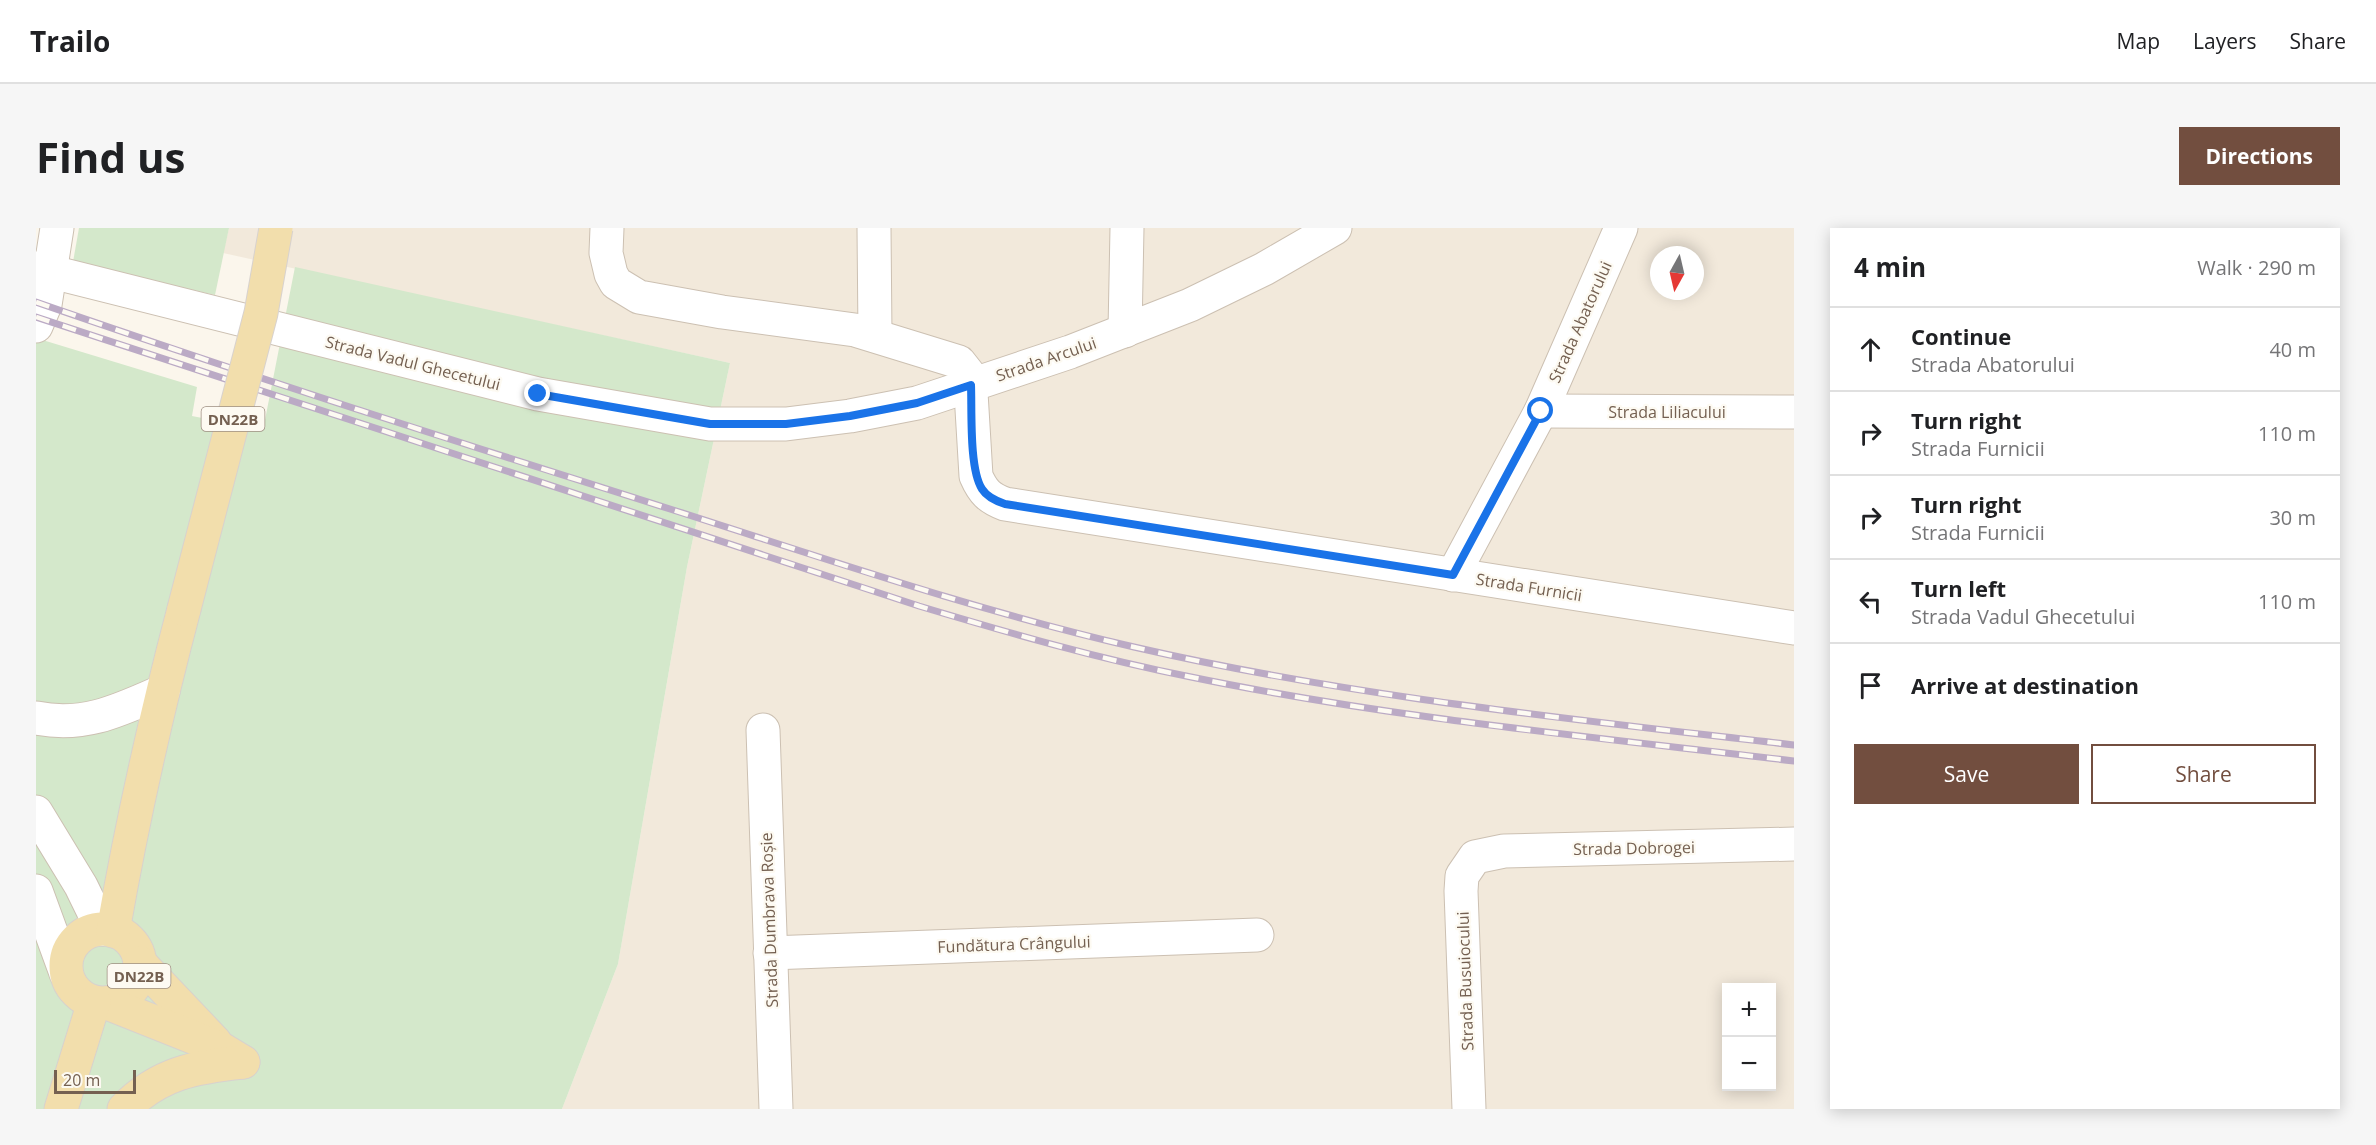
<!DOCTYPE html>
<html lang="en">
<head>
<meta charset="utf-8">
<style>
	:root { --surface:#fff; --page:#f6f6f6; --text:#202124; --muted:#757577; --line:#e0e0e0; --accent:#724e3f }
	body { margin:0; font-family:"Open Sans",sans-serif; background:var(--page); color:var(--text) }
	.controls { position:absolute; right:18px; bottom:18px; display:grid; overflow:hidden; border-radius:0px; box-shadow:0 3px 15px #0003 }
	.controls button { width:54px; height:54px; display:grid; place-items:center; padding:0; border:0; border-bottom:2px solid var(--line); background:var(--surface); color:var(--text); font:30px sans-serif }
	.compass { position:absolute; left:1614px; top:18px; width:54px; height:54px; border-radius:50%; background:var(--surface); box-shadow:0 3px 15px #0003; rotate:188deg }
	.scale { position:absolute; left:18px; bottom:15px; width:82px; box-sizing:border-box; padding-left:6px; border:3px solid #746051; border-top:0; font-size:16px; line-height:21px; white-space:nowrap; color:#746051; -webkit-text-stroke:4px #fdfaf2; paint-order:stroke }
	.stop { position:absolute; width:18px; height:18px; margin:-14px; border:4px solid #1a73e8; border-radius:50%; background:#fff }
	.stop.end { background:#1a73e8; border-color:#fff; box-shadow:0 2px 6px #0008 }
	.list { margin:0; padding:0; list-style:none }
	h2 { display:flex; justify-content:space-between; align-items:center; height:78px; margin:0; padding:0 24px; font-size:26px }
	h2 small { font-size:20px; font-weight:400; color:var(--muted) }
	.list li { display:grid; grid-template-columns:39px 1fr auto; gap:18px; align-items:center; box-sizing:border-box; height:84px; padding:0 24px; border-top:2px solid var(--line) }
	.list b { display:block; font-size:22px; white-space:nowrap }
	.list p { margin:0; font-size:20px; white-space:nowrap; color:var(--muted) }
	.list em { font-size:20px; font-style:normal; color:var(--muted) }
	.actions { display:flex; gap:12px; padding:18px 24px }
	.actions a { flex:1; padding:14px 0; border:2px solid var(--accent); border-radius:0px; text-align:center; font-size:21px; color:var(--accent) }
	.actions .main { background:var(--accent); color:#fff }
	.icon { flex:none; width:33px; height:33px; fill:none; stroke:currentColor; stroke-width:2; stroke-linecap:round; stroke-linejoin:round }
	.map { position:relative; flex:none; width:1758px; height:881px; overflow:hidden; border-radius:0px }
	header { display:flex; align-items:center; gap:36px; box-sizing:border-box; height:84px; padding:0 30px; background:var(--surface); border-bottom:2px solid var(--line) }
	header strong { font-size:28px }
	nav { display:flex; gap:33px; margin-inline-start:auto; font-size:21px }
	.intro { display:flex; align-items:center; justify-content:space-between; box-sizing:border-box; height:144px; padding:0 36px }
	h1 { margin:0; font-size:42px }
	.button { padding:15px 27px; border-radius:0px; background:var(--accent); color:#fff; font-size:21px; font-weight:700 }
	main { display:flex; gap:36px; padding:0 36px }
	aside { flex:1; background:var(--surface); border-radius:0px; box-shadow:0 3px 15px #0003 }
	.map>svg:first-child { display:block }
	.residential { fill:#f2e9db; fill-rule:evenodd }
	.green { fill:#d4e8cb }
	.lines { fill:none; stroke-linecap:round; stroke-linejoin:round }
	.minor-casing { stroke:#ccc0b2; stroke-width:35 }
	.major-casing { stroke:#d8d2ce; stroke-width:35 }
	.minor { stroke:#fff; stroke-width:33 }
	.major { stroke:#f2deac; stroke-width:33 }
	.rail-casing { stroke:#bbaac5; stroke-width:7 }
	.rail { stroke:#fdfaf2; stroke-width:4.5; stroke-dasharray:14; stroke-linecap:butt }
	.major-bridge-casing { stroke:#d8d2ce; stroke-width:35; stroke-linecap:butt }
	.major-bridge { stroke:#f2deac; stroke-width:33 }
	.route { stroke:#1a73e8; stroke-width:8 }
	.labels { text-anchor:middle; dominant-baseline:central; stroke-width:4.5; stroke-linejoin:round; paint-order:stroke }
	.shield { fill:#fdfaf2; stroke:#9d8e81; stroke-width:1.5 }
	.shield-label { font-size:15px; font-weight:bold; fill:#746051 }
	.street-label { font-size:16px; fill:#746051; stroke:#fdfaf2 }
</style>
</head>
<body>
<header>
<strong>Trailo</strong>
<nav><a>Map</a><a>Layers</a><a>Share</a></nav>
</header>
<div class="intro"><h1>Find us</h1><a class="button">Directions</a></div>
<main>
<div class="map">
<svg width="1758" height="881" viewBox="0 0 1758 881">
	<rect width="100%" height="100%" fill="#fbf6ec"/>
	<path class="residential" d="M193,0H1758V881H526L582,736L651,339L694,135L187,25ZM1623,27H1659V63H1623ZM1690,760H1736V858H1690Z"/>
	<g class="green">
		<path d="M43,0H193L179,67L37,34Z"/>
		<path d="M259,39L694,135L651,339L582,736L526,881H0V110L161,159L156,188L227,202Z"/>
	</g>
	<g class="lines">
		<g class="minor-casing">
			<g id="minor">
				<path d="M571,0L570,25L575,46L580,55L603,69L686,84L819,102L923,134L934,148L940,248C947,264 953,270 969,276L1758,400"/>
				<path d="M838,0L839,107"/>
				<path d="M0,40L502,166L674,196H750L814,188L881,175L1034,124L1154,77L1228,41L1299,0"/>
				<path d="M0,98L9,77L21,0"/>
				<path d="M1089,103L1091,0"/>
				<path d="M1505,183L1758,184"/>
				<path d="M1417,347L1505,183L1585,0"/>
				<path d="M0,490C48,500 84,482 127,463"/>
				<path d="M727,502L740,881"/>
				<path d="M0,584L45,658L66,701"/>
				<path d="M0,663L30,745"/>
				<path d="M734,725L1221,707"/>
				<path d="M1433,881L1425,663L1426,648L1439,629L1468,623L1758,616"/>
			</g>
		</g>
		<g class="major-casing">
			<g id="major">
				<circle cx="67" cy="738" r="37"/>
				<path d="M77,703C96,594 120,487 148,381"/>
				<path d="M104,735L179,814"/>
				<path d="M71,775L184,820L207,834"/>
				<path d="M25,881L58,774"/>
				<path d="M88,881C123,845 159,839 207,834"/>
			</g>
		</g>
		<use href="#minor" class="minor"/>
		<use href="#major" class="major"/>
		<g class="rail-casing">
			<g id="rail">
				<path d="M0,74C210,147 422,214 634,281C788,330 941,383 1098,419C1315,469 1537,491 1758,517"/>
				<path d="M0,89L883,378C973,405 1063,431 1155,449C1354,490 1557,509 1758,533"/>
			</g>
		</g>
		<use href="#rail" class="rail"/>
		<g class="major-bridge-casing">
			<path id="major-bridge" d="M148,381L225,85L240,0"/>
		</g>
		<use href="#major-bridge" class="major-bridge"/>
	</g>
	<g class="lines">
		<path class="route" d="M502,166L674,196H750L814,188L881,175L935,157C936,182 933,241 946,261C951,269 960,273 969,276L1417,347L1505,183"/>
	</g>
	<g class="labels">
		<g class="shield">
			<rect x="165.5" y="179" width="63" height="24" rx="4.5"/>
			<rect x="71.5" y="736" width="63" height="24" rx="4.5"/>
		</g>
		<g class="shield-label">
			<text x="197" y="191">DN22B</text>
			<text x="103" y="748">DN22B</text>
		</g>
		<g class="street-label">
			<text transform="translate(1544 94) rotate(-66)">Strada Abatorului</text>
			<text transform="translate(1010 131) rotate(-19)">Strada Arcului</text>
			<text transform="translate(377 135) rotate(14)">Strada Vadul Ghecetului</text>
			<text x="1631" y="184">Strada Liliacului</text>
			<text transform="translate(1493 359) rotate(9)">Strada Furnicii</text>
			<text transform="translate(1598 620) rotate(-1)">Strada Dobrogei</text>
			<text transform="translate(733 692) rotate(-92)">Strada Dumbrava Roșie</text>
			<text transform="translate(978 716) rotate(-2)">Fundătura Crângului</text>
			<text transform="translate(1429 753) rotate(-92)">Strada Busuiocului</text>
		</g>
	</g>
</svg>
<div class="controls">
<button>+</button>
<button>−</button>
</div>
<svg class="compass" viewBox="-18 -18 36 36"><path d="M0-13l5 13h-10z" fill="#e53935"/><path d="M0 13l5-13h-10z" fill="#757577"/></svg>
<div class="scale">20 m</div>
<div class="stop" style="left:1505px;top:183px"></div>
<div class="stop end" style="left:502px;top:166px"></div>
</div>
<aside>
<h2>4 min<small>Walk · 290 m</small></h2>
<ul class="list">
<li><svg class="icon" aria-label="ahead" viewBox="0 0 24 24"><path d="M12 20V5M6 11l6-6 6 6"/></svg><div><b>Continue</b><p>Strada Abatorului</p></div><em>40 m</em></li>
<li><svg class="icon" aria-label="right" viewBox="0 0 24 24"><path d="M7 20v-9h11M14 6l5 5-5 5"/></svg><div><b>Turn right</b><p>Strada Furnicii</p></div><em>110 m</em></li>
<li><svg class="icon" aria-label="right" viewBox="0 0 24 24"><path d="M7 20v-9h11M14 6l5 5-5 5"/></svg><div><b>Turn right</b><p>Strada Furnicii</p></div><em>30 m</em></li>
<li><svg class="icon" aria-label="left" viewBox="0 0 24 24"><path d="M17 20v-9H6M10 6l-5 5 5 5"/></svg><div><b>Turn left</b><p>Strada Vadul Ghecetului</p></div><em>110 m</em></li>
<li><svg class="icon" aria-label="arrive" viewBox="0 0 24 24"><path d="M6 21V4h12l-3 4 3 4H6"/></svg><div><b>Arrive at destination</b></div></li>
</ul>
<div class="actions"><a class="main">Save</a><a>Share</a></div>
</aside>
</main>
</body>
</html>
